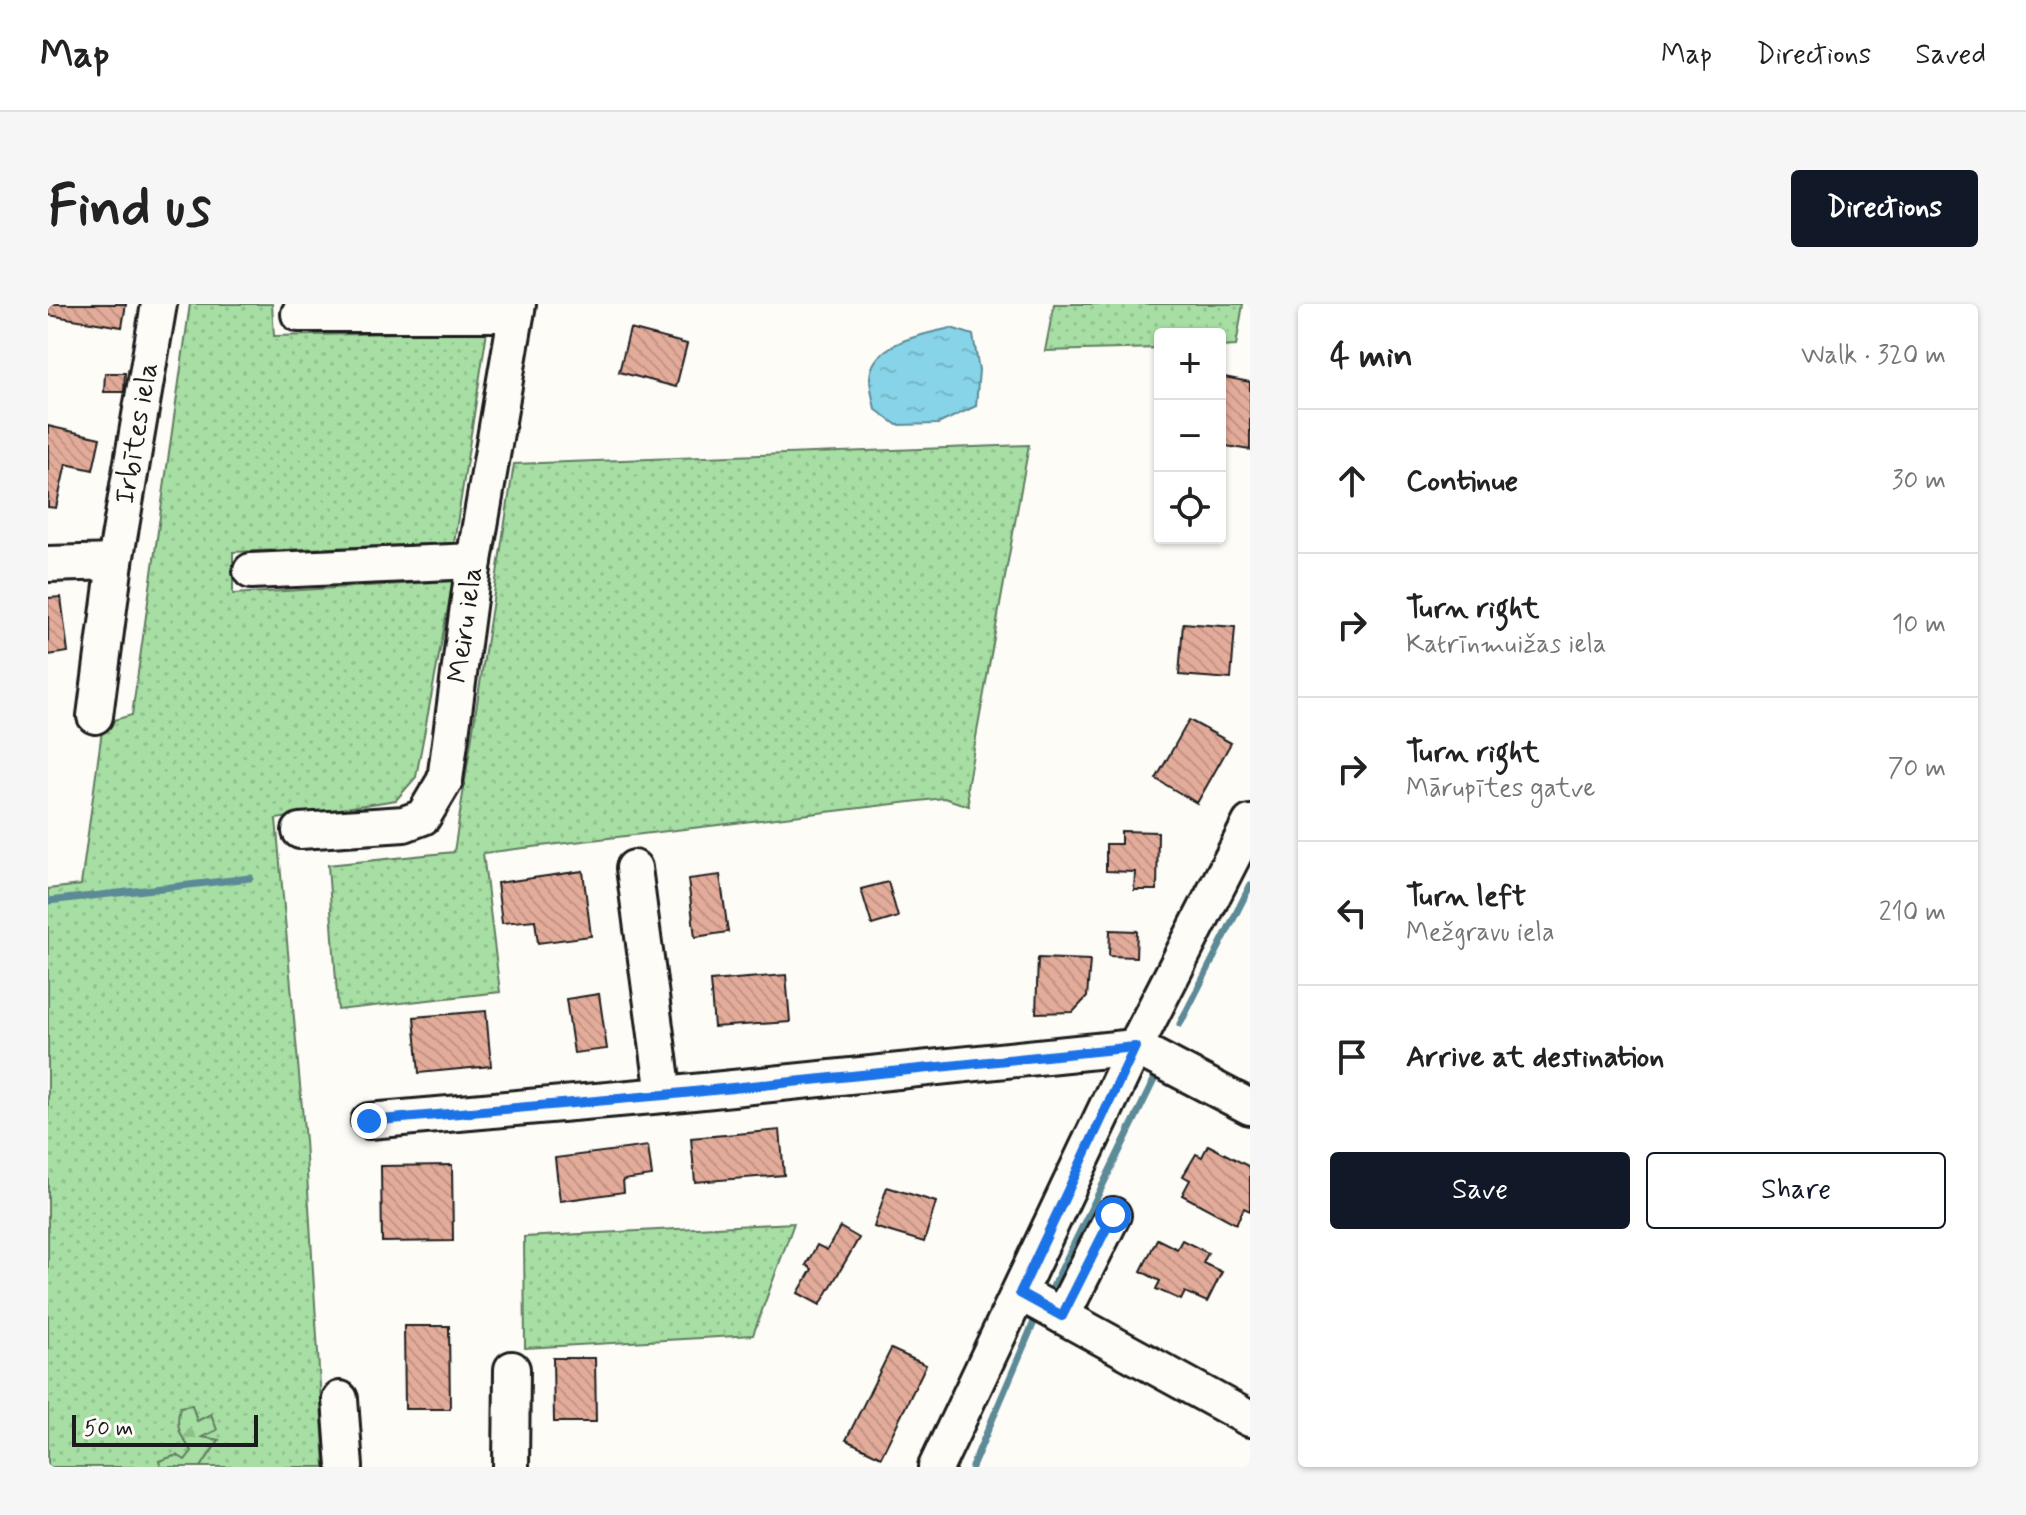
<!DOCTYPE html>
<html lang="en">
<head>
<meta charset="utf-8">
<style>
	:root { --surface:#fff; --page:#f6f6f6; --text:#222; --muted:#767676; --line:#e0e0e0; --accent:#111827 }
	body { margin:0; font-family:Mynerve,sans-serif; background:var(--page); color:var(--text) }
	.controls { position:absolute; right:24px; top:24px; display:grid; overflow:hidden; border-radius:8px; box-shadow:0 2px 6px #0004 }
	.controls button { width:72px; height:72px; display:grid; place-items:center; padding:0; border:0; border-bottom:2px solid var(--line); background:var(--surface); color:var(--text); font:40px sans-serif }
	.scale { position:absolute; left:24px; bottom:20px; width:186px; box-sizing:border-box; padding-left:8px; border:4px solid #1c1c1c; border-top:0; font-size:22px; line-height:28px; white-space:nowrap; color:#1c1c1c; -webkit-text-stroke:6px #fdfcf7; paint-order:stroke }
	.stop { position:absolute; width:24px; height:24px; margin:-18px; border:6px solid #1a73e8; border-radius:50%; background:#fff }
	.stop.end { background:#1a73e8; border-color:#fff; box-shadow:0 2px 8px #0008 }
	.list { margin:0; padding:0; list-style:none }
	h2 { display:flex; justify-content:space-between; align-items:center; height:104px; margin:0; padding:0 32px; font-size:34px }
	h2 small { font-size:26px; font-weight:400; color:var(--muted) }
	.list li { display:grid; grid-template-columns:52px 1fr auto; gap:24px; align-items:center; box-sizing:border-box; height:144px; padding:0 32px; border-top:2px solid var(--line) }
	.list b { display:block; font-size:30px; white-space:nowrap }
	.list p { margin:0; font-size:26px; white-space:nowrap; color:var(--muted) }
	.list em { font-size:26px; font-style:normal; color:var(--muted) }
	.actions { display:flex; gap:16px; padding:24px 32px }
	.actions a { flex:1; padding:18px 0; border:2px solid var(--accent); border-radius:8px; text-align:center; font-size:28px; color:var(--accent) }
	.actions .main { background:var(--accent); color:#fff }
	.icon { flex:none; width:44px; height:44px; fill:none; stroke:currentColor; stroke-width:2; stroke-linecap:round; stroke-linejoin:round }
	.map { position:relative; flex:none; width:1202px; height:1163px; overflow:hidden; border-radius:8px }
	header { display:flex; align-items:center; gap:48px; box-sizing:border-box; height:112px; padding:0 40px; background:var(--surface); border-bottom:2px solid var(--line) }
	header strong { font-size:38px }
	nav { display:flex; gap:44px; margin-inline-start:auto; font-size:28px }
	.intro { display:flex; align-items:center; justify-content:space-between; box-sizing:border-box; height:192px; padding:0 48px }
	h1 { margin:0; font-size:56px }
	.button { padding:20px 36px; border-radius:8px; background:var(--accent); color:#fff; font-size:28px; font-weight:700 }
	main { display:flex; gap:48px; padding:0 48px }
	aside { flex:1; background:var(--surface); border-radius:8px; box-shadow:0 2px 6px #0004 }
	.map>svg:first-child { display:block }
	.grass { fill:url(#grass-dots); stroke:#617d60; stroke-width:2 }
	.forest { fill:url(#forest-firs); stroke:#617d60; stroke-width:2 }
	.water { fill:url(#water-ripples); stroke:#5c8a96; stroke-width:2 }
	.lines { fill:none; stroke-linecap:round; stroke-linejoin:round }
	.stream { stroke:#5c8a96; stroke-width:7 }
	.building { fill:url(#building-back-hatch); stroke:#1c1c1c; stroke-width:2 }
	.minor-casing { stroke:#1c1c1c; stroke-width:40 }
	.minor { stroke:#fdfcf7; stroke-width:34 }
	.route { stroke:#1a73e8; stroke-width:10 }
	.labels { text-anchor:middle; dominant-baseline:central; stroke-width:6; stroke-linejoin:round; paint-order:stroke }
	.street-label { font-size:28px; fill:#1c1c1c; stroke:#fdfcf7 }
</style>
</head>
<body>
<header>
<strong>Map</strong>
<nav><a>Map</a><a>Directions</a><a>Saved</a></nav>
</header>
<div class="intro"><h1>Find us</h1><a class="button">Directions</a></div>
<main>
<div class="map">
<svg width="1202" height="1163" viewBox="0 0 1202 1163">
	<defs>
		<pattern id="grass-dots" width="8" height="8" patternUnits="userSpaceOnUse" patternTransform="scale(2)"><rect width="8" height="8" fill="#a6dea3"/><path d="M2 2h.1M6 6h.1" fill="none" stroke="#8ebe8c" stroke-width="1.8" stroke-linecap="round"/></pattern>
		<pattern id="forest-firs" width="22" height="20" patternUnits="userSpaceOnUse" patternTransform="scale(2)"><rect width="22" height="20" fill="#a6dea3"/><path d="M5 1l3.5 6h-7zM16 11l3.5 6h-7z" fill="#8ebe8c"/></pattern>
		<pattern id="water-ripples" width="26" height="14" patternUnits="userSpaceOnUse" patternTransform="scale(2)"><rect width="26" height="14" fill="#87d3e7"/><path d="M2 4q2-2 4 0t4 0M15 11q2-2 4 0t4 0" fill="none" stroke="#74b5c6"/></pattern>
		<pattern id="building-back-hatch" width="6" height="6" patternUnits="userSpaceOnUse" patternTransform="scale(2)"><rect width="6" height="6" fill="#e3ab9a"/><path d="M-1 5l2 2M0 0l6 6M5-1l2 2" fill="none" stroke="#c29384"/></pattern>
	</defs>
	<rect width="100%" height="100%" fill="#fdfcf7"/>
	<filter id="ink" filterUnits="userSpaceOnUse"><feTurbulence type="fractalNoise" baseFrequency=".0125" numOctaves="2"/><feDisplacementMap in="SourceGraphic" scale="16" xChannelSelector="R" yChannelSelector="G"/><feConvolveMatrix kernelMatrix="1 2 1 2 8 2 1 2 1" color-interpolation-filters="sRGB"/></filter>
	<g filter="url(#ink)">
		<g class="grass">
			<path d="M142,0H224L226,32L439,27L406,239L185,248V290L405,277L368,473L348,496L228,515L257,837L277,1163H0V585L33,581L55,419L84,411Z"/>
			<path d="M1006,0H1195L1188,42L1172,43V30H1112V44L997,47Z"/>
			<path d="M981,141L919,483L921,502L896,494L435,549L452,688L290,706L280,561L406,548L466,160Z"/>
			<path d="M746,919L705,1031L477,1044L476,933Z"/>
		</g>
		<path class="forest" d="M144,1101L149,1117L163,1110L169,1126L154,1133L171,1136L153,1163H113L111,1157L129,1151L137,1156L144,1147C132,1132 127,1123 132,1103Z"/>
		<path class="water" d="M903,24L925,31L931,66L928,102L890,120L849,121L827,105C825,95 822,84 822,74C823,38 877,30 903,24Z"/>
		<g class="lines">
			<g class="stream">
				<path d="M0,597L202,574"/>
				<path d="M1132,720L1202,582"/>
				<path d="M1002,989L1106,776"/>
				<path d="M924,1163L986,1018"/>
			</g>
		</g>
		<g class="building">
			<path d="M1,0H78L74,23L0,11Z"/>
			<path d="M582,25L639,40L628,83L571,68Z"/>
			<path d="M57,69H77L76,88H56Z"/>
			<path d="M1176,73L1202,78V146L1172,141V93Z"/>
			<path d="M0,122L52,134L45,166L18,160L8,204L0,203Z"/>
			<path d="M13,293L20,348L0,351V294Z"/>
			<path d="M1135,319L1187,323L1183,375L1131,371Z"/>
			<path d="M1141,416L1183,439L1149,499L1108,475Z"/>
			<path d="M1073,527L1110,528L1109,586H1086L1087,568L1058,567V540H1073Z"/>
			<path d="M535,567L543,632L490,639L487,616L454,619L449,579Z"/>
			<path d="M672,571L680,628L647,633L640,575Z"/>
			<path d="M840,578L850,613L824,621L813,585Z"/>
			<path d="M1062,626L1089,627L1088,653L1061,652Z"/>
			<path d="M990,654L1042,656L1039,693L1025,708L988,709Z"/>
			<path d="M738,671L742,718L666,723L662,677Z"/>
			<path d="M551,690L559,745L526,749L518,695Z"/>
			<path d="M438,707L443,762L371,769L366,713Z"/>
			<path d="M732,826L736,871L647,878L643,834Z"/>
			<path d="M1160,841L1202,863V907L1196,904L1188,920L1134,891L1142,876L1135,872L1148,850L1154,853Z"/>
			<path d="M600,842L604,872L575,876L576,888L512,897L507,854Z"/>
			<path d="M404,861L405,937L334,938L333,862Z"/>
			<path d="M839,883L888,898L876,938L826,923Z"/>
			<path d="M792,923L811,934L772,1001L750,989L764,965L758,961L769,941L779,946Z"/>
			<path d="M1109,935L1129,945L1134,936L1160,949L1155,959L1174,968L1159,998L1137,988L1133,996L1108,985L1112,977L1093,967Z"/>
			<path d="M356,1022H401L402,1105H357Z"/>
			<path d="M843,1045L878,1061L833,1153L798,1136Z"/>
			<path d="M505,1054H547L548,1118H506Z"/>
		</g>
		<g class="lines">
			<g class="minor-casing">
				<g id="minor">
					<path d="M251,10H468"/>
					<path d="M0,260L67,258"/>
					<path d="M203,267L426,257"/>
					<path id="s1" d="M47,412L67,258L111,0"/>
					<path id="s2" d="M252,527L356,520L375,513L397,476L426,257L470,0"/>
					<path d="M586,564L616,791"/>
					<path d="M321,817L616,791L1087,743L1202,803"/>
					<path d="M972,989L1202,1115"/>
					<path d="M1014,1012L1065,911"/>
					<path d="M292,1095L297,1163"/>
					<path d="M463,1163L464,1065"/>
					<path d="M888,1163L1087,743L1202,519"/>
				</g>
			</g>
			<use href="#minor" class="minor"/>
		</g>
	</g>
	<g class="lines" filter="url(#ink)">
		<path class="route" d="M321,817L616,791L1087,743L972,989L1014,1012L1065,911"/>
	</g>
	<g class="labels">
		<g class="street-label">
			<text stroke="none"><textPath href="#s1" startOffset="286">Irbītes iela</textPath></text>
			<text stroke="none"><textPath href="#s2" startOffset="324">Meiru iela</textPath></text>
		</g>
	</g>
</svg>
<div class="controls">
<button>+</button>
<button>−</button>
<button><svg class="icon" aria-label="locate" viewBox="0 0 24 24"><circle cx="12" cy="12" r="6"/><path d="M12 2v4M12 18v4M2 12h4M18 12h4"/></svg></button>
</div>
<div class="scale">50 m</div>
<div class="stop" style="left:1065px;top:911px"></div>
<div class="stop end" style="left:321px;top:817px"></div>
</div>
<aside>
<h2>4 min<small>Walk · 320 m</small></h2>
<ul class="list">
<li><svg class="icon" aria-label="ahead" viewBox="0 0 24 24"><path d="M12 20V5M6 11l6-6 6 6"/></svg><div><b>Continue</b></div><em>30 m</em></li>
<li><svg class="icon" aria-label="right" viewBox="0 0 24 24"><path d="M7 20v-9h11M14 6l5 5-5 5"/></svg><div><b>Turn right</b><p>Katrīnmuižas iela</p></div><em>10 m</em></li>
<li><svg class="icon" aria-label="right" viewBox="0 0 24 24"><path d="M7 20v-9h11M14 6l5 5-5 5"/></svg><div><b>Turn right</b><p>Mārupītes gatve</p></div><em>70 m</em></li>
<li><svg class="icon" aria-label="left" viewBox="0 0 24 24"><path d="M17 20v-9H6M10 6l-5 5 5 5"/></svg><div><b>Turn left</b><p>Mežgravu iela</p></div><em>210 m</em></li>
<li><svg class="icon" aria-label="arrive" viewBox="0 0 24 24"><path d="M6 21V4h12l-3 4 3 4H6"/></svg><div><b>Arrive at destination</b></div></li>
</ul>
<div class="actions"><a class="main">Save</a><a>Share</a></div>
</aside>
</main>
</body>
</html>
